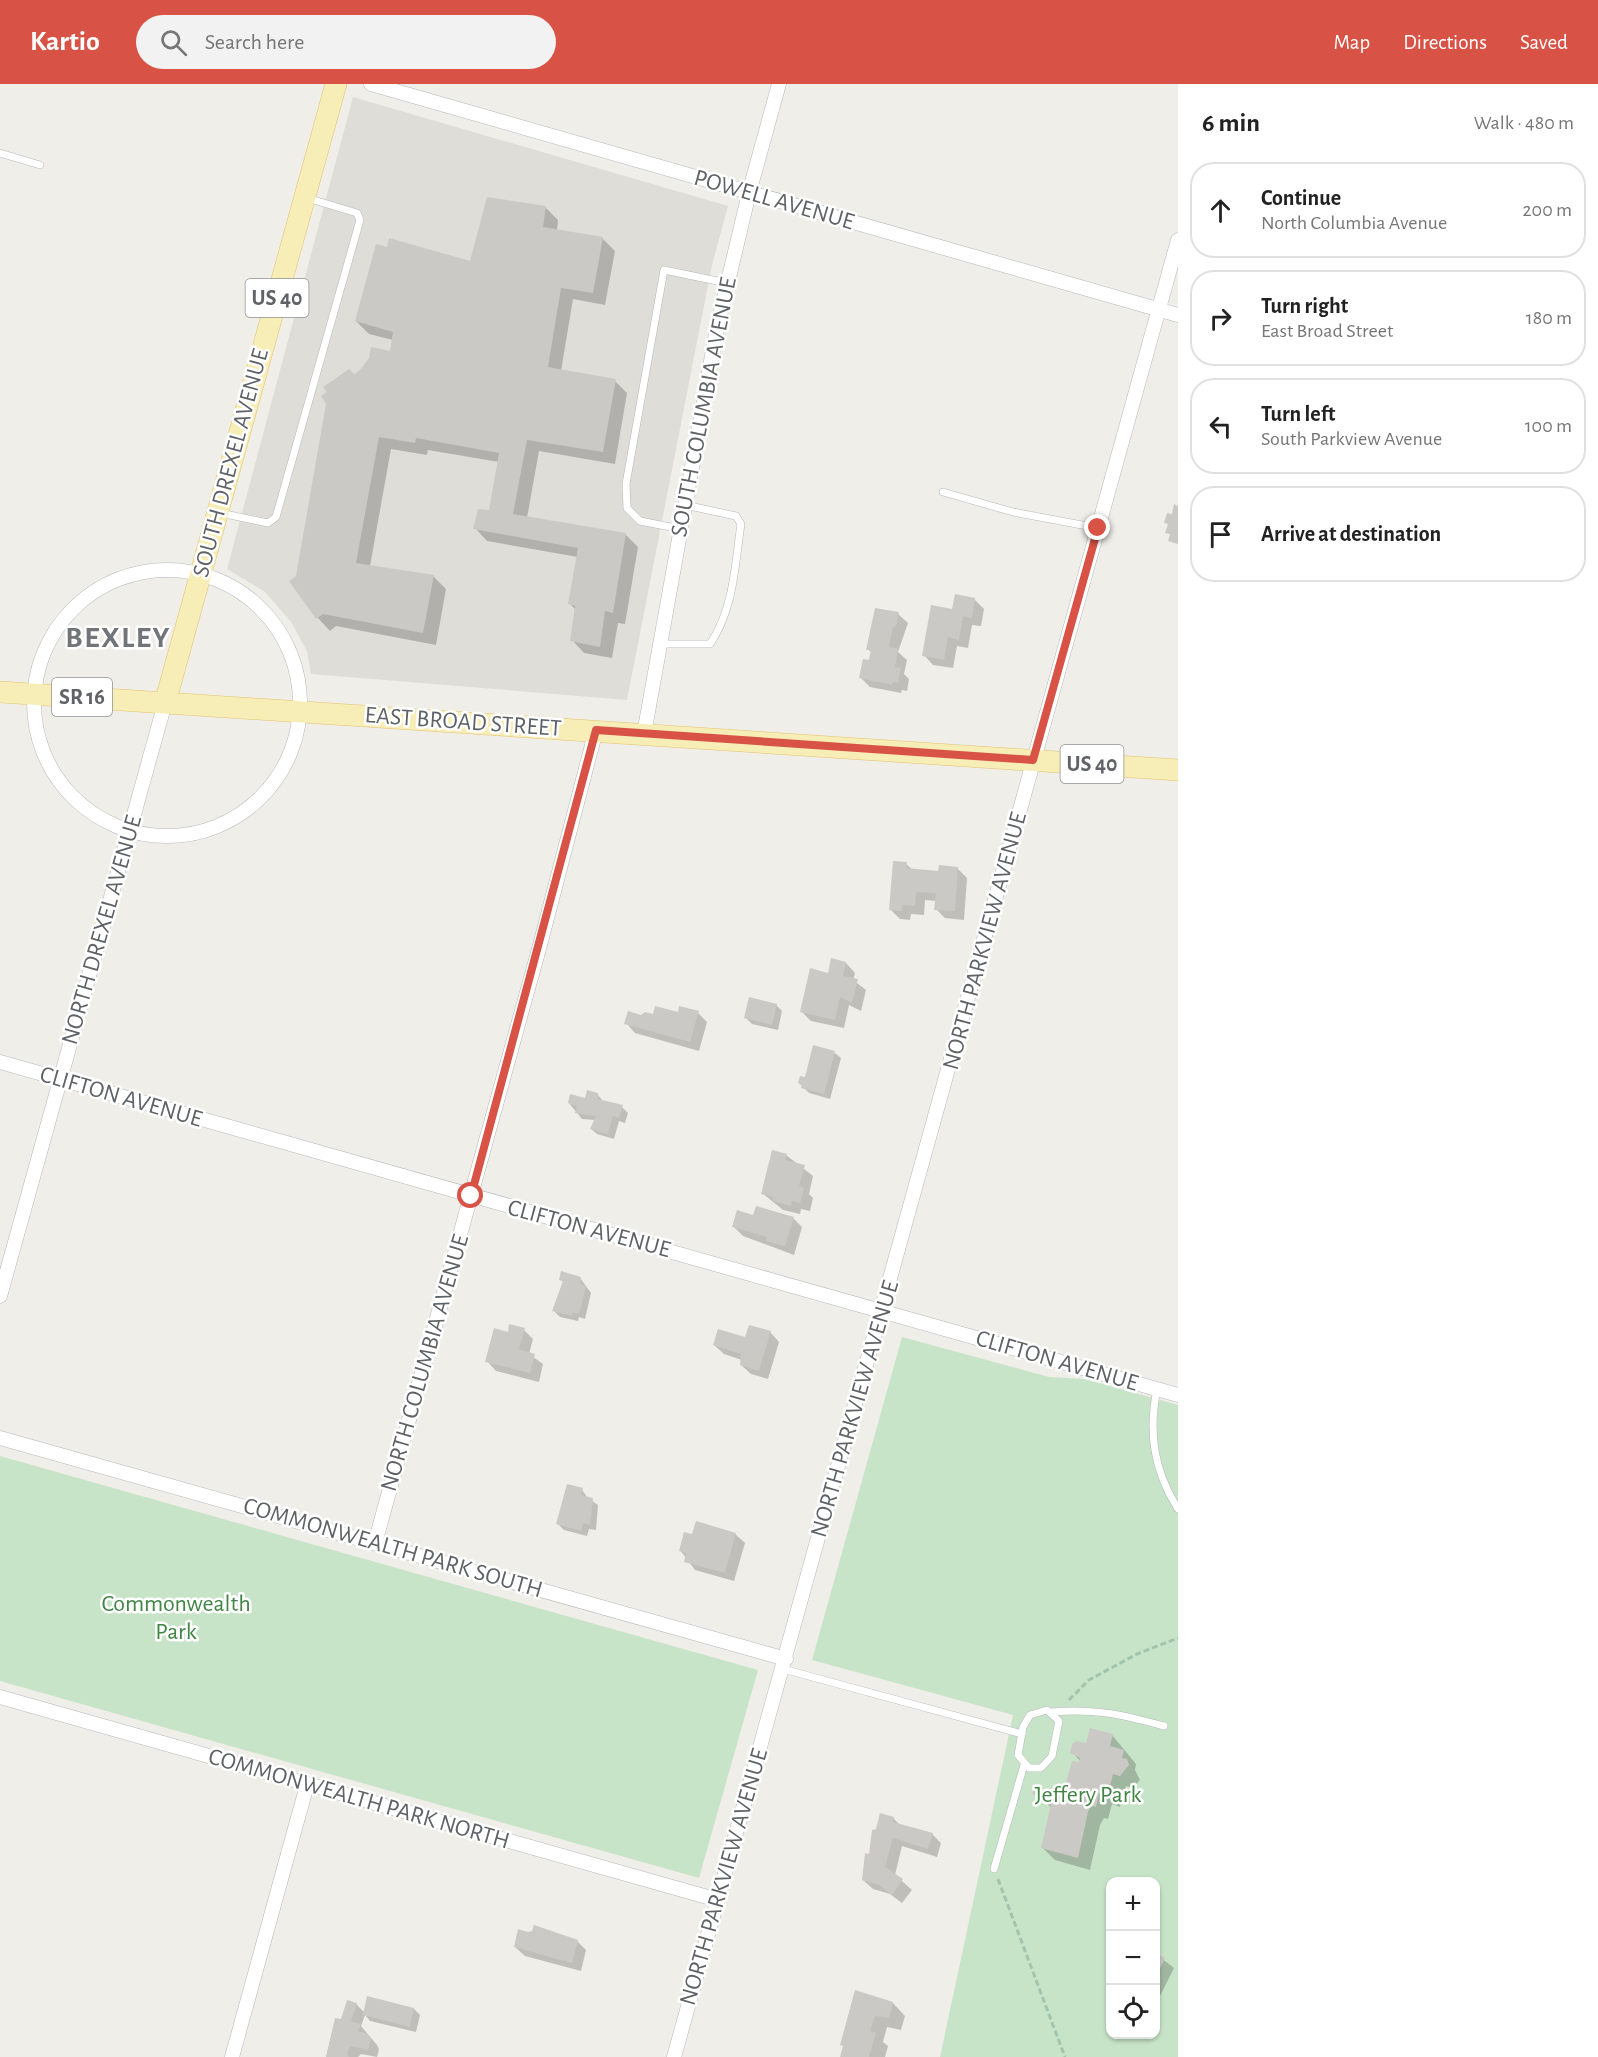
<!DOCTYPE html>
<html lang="en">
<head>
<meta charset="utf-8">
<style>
	:root { --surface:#fff; --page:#f2f2f2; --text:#222; --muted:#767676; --line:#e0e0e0; --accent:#d85246 }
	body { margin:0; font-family:"Alegreya Sans",sans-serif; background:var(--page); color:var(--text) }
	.controls { position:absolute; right:18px; bottom:18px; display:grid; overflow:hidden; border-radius:12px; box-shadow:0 2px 4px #0004 }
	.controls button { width:54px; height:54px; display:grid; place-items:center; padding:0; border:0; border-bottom:2px solid var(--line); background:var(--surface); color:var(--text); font:30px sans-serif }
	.stop { position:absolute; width:18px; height:18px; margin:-14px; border:4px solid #d85246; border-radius:50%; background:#fff }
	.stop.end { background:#d85246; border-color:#fff; box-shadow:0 2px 6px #0008 }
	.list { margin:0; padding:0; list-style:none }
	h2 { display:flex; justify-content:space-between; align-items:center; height:78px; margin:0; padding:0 24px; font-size:26px }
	h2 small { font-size:20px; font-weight:400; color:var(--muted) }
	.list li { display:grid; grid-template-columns:39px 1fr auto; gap:18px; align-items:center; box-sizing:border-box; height:96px; margin:0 12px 12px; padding:0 12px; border:2px solid var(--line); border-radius:24px }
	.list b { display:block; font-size:22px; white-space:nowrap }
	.list p { margin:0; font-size:20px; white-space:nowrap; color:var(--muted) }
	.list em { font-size:20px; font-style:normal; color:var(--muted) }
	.icon { flex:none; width:33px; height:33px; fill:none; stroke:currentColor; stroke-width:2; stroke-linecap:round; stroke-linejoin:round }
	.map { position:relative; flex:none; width:1178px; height:1973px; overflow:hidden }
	header { display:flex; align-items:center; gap:36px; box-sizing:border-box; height:84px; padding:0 30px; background:var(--accent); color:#fff }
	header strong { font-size:28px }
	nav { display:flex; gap:33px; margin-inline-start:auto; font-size:21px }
	.search { width:420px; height:54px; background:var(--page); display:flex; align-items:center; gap:15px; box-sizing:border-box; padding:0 21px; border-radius:33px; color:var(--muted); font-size:22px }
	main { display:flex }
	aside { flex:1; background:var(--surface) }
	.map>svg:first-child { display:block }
	.education { fill:#dfddd7 }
	.green { fill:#c8e4c8; fill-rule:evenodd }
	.shadow { fill:#0003 }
	.building { fill:#cbc9c5 }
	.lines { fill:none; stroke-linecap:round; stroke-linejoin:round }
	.lane-casing { stroke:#b5b8bb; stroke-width:8 }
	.street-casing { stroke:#b5b8bb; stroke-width:15 }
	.primary-casing { stroke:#e3c36e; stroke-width:22 }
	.path { stroke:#a1c5ac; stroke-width:3; stroke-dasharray:6 3; stroke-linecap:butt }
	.lane { stroke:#fff; stroke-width:7 }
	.street { stroke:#fff; stroke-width:14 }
	.primary { stroke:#f7edb6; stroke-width:21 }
	.route { stroke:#d85246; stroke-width:8 }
	.labels { text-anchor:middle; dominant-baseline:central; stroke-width:5; stroke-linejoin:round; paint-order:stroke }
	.shield { fill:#fff; stroke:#8f9295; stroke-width:1.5 }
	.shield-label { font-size:22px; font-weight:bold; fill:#5f6367 }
	.street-label { font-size:24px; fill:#5f6367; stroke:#fff }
	.park-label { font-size:24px; fill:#408544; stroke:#fff }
	.district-label { font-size:30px; font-weight:bold; letter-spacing:1.5px; fill:#717579; stroke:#fff }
</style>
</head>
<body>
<header>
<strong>Kartio</strong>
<div class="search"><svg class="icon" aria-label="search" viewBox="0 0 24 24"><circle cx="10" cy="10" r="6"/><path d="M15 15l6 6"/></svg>Search here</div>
<nav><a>Map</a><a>Directions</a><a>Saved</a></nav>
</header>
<main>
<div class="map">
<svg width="1178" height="1973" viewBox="0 0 1178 1973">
	<rect width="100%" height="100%" fill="#f0eee8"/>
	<path class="education" d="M353,13L728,122L712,181L627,616L311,590L307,567L291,538L265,508L227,485Z"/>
	<g class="green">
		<path d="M902,1253L1049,1293L1085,1295L1178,1321V1973H940L1013,1631L812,1576ZM1110,1798H1156V1950H1110Z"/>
		<path d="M0,1372L758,1586L699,1794L0,1597Z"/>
	</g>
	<g class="shadow">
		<path d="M546,124L558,136L557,147L603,155L615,167L605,221L573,215L561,287L615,297L627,309L615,380L539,367L527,434L625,450L638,463L625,540L618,539L612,574L584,569L572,556L576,526L570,520L578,473L487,457L475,444L491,428L499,378L428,366L427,371L391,365L370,482L434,493L446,505L436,561L336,542L330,547L318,534L291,497L298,493L354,292L391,268L393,256L369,250L356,237L471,179Z"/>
		<path d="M974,515L984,525L981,542L972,541L968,564L957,562L953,584L933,581L924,571L953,527Z"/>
		<path d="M898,530L908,539L898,568L907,576L904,590L909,595L907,607L902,606L901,609L870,603L861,594L870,578L872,569L868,565Z"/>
		<path d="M906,780L913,786L940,788L957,784L967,794L964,836L945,834L936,825L937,817L925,816L924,831L911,830L910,836L900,835L891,826Z"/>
		<path d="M832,876L846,879L855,889L853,896L866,906L861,927L849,921L844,944L811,937L801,927L829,890Z"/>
		<path d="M776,921L782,927L778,946L752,940L746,934Z"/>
		<path d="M698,929L707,938L699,967L635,949L626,939L642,933Z"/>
		<path d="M835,969L841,974L830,1015L809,1009L799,999Z"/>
		<path d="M597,1010L603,1017L622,1023L628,1029L625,1039L619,1037L614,1055L597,1050L591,1045L595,1036L582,1035L569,1019Z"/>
		<path d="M786,1071L813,1092L809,1110L813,1114L810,1127L801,1125L800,1130L783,1126L762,1109Z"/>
		<path d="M754,1133L793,1134L802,1143L794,1171L743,1152L734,1143Z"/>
		<path d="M580,1194L591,1209L585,1235L579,1233L578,1237L560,1233L554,1227L564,1199L560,1195Z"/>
		<path d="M524,1246L533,1255L529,1270L543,1280L539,1298L496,1287L487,1277L509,1249Z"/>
		<path d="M770,1248L779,1258L768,1295L751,1290L741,1281L742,1276L724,1270L714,1261Z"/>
		<path d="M582,1406L588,1414L598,1421L596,1446L589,1445L587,1452L564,1446L558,1440Z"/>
		<path d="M735,1450L745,1459L734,1497L695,1486L681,1467L693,1452Z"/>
		<path d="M1112,1651L1136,1680L1135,1686L1140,1696L1133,1704L1126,1702L1120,1723L1112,1720L1108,1735L1104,1734L1100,1741L1090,1786L1055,1776L1043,1764L1052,1724L1034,1710L1067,1715L1081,1678L1072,1668Z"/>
		<path d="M893,1734L900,1741L932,1750L941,1759L937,1773L902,1762L895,1791L912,1806L902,1819L890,1810L873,1805L863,1796L871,1771Z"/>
		<path d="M535,1843L577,1857L586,1866L581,1887L525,1872L515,1863L528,1850L534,1848Z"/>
		<path d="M1156,1870L1174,1884L1156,1920Z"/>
		<path d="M856,1908L893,1919L905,1932L901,1946L887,1943L883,1958L888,1962L885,1973H841Z"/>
		<path d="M356,1920L365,1929L414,1925L420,1931L416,1948L370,1937L365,1931L361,1942L377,1961L379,1965L377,1973L361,1970L358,1973H326L336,1935L342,1937Z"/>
	</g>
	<g class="building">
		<path d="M487,113L546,122L543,143L603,153L593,209L561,204L548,283L616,295L603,368L527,356L513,430L626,449L613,529L605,527L600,563L570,557L575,522L568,520L578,464L473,445L478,425L489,426L499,369L416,354L415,359L379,353L356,479L434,491L423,549L323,530L316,535L289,497L296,492L326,320L321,312L327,308L323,303L349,285L354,290L360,286L369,274L371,263L390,267L393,248L355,237L376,160L387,163L389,154L470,177Z"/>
		<path d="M1174,420L1178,422V460L1168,457L1170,450L1165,449L1168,440L1164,439L1167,429L1172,430Z"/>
		<path d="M955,510L975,514L972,534L963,532L959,556L948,553L944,576L922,572L931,521L952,525Z"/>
		<path d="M875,524L899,528L896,543L893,542L889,563L898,565L895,583L901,584L898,599L893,598L892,601L859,594L863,575L869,576L871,566H866Z"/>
		<path d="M893,777L907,778L906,784L938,787L939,781L958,783L955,827L934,826L936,809L916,808L915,822L902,821V827L889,826Z"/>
		<path d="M831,874L846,878L843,892L858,895L852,919L840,913L835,936L800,928L810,884L828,889Z"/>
		<path d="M749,913L777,920L772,941L744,934Z"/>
		<path d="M655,922L678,928L679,922L699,927L690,958L624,940L628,927L641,931L645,928L653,930Z"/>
		<path d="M813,961L835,967L824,1010L801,1004L802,1001L798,999L800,992L805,993Z"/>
		<path d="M587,1006L598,1009V1015L623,1021L619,1034L613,1032L608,1050L590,1045L596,1032L575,1029L577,1022L568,1019L570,1010L585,1014Z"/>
		<path d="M772,1066L787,1070L785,1076L805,1081L799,1102L804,1104L800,1119L792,1117L791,1122L772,1117L774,1113L761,1110Z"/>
		<path d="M756,1122L794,1133L785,1162L766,1157L767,1153L732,1143L737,1126L753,1131Z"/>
		<path d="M561,1187L581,1193L580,1200L586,1202L579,1230L573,1228L572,1232L552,1227L563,1197L559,1196Z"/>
		<path d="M509,1240L525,1244L519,1265L535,1270L530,1289L485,1278L494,1244L508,1248Z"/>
		<path d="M749,1241L771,1247L759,1287L740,1281L741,1270L713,1261L718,1245L745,1253Z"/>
		<path d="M567,1400L583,1404L581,1411L593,1414L590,1441L583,1439L581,1447L556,1440Z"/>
		<path d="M696,1437L736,1449L725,1489L684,1478L686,1469L679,1467L684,1448L692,1450Z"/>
		<path d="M1090,1644L1113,1650L1110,1662L1124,1666L1122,1674L1127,1675L1129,1681L1120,1692L1113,1690L1108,1711L1099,1709L1096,1723L1091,1722L1088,1728L1078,1774L1041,1764L1052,1716L1032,1710L1034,1705L1066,1714L1069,1705L1066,1699L1072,1677L1079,1678L1080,1674L1070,1669L1072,1660L1076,1657L1086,1659Z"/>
		<path d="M880,1729L894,1733L893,1738L933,1749L928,1765L893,1754L885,1783L903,1795L892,1811L879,1801L862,1796L865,1769L869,1770L872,1746L876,1745Z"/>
		<path d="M534,1841L578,1856L572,1879L514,1863L518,1845L528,1848L532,1847Z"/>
		<path d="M1156,1869L1165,1874L1156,1893Z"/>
		<path d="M855,1906L893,1918L889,1934L875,1932L870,1947L876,1949L869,1973H840L843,1962L840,1961Z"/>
		<path d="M367,1912L414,1924L410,1943L363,1931Z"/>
		<path d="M347,1916L357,1919L351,1937L361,1940L358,1947L368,1950L371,1955L368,1966L351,1962L347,1968L349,1973H326L335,1934L341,1935Z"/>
	</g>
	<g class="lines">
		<g class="lane-casing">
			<g id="lane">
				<path d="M0,69L40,81"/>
				<path d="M943,408L1013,428L1098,444"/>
				<path d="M220,429L268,439L276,433L360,136L357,129L307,114"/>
				<path d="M681,445L640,437L627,424L626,400L664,186L727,199"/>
				<path d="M660,560H710C734,525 735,480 741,440L736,432L685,421"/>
				<path d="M1157,1305C1148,1349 1154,1387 1178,1425"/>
				<path d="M783,1585L1022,1650"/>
				<path d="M1047,1626L1059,1637L1052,1672L1041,1684H1029L1018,1671L1023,1643L1030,1631Z"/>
				<path d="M1052,1628C1095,1624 1123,1631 1164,1642"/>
				<path d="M994,1785L1024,1681"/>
			</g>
		</g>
		<g class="street-casing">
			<g id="street">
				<path d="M371,0L1178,231"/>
				<circle cx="167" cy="619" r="133"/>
				<path d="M644,650L717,244L749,109L779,0"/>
				<path d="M0,978L1178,1311"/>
				<path d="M0,1212L165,619"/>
				<path d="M0,1354L786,1575"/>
				<path d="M375,1459L540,861L596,646"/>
				<path d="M0,1613L718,1816"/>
				<path d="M232,1973L307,1701"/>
				<path d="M674,1973L1178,156"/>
			</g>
		</g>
		<g class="primary-casing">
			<g id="primary">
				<path d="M0,608L1178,686"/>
				<path d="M165,619L336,0"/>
			</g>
		</g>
		<g class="path">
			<path d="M1069,1616L1089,1596L1137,1570L1178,1554"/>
			<path d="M998,1795L1065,1973"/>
		</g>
		<use href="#lane" class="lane"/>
		<use href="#street" class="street"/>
		<use href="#primary" class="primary"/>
	</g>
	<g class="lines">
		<path class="route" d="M471,1112L596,646L1033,676L1098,444"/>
	</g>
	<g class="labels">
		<g class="shield">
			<rect x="245.5" y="195" width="63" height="38" rx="4.5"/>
			<rect x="52" y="594" width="60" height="38" rx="4.5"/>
			<rect x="1060.5" y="661" width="63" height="38" rx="4.5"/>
		</g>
		<g class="shield-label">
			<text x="277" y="214">US 40</text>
			<text x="82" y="613">SR 16</text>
			<text x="1092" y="680">US 40</text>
		</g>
		<g class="street-label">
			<text transform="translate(774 116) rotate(16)">POWELL AVENUE</text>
			<text transform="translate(704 323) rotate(-79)">SOUTH COLUMBIA AVENUE</text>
			<text transform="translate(231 379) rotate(-75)">SOUTH DREXEL AVENUE</text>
			<text transform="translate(463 638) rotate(4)">EAST BROAD STREET</text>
			<text transform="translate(102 846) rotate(-74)">NORTH DREXEL AVENUE</text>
			<text transform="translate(985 857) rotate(-75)">NORTH PARKVIEW AVENUE</text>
			<text transform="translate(121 1013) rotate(16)">CLIFTON AVENUE</text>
			<text transform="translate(589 1145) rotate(15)">CLIFTON AVENUE</text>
			<text transform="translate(1057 1277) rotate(16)">CLIFTON AVENUE</text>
			<text transform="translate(425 1279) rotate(-74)">NORTH COLUMBIA AVENUE</text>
			<text transform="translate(855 1325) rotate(-74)">NORTH PARKVIEW AVENUE</text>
			<text transform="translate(393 1464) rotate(16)">COMMONWEALTH PARK SOUTH</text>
			<text transform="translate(359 1715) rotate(16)">COMMONWEALTH PARK NORTH</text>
			<text transform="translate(724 1793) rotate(-74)">NORTH PARKVIEW AVENUE</text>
		</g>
		<g class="park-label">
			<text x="176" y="1520">Commonwealth<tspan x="176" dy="28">Park</tspan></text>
			<text x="1088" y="1711">Jeffery Park</text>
		</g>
		<g class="district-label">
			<text x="118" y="554">BEXLEY</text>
		</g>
	</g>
</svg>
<div class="controls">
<button>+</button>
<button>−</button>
<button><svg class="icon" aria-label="locate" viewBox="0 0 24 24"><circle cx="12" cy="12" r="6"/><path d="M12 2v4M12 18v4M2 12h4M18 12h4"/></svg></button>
</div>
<div class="stop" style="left:471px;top:1112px"></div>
<div class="stop end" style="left:1098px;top:444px"></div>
</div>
<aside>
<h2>6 min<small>Walk · 480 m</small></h2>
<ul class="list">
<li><svg class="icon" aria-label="ahead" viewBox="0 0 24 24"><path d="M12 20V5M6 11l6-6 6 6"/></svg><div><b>Continue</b><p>North Columbia Avenue</p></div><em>200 m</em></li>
<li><svg class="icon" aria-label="right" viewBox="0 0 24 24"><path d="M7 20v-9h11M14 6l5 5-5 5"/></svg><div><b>Turn right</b><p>East Broad Street</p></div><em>180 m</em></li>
<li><svg class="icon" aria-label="left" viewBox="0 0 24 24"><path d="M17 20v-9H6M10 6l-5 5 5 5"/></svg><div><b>Turn left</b><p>South Parkview Avenue</p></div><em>100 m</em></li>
<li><svg class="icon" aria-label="arrive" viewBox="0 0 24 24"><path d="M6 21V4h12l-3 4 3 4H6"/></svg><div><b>Arrive at destination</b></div></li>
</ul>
</aside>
</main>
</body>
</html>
